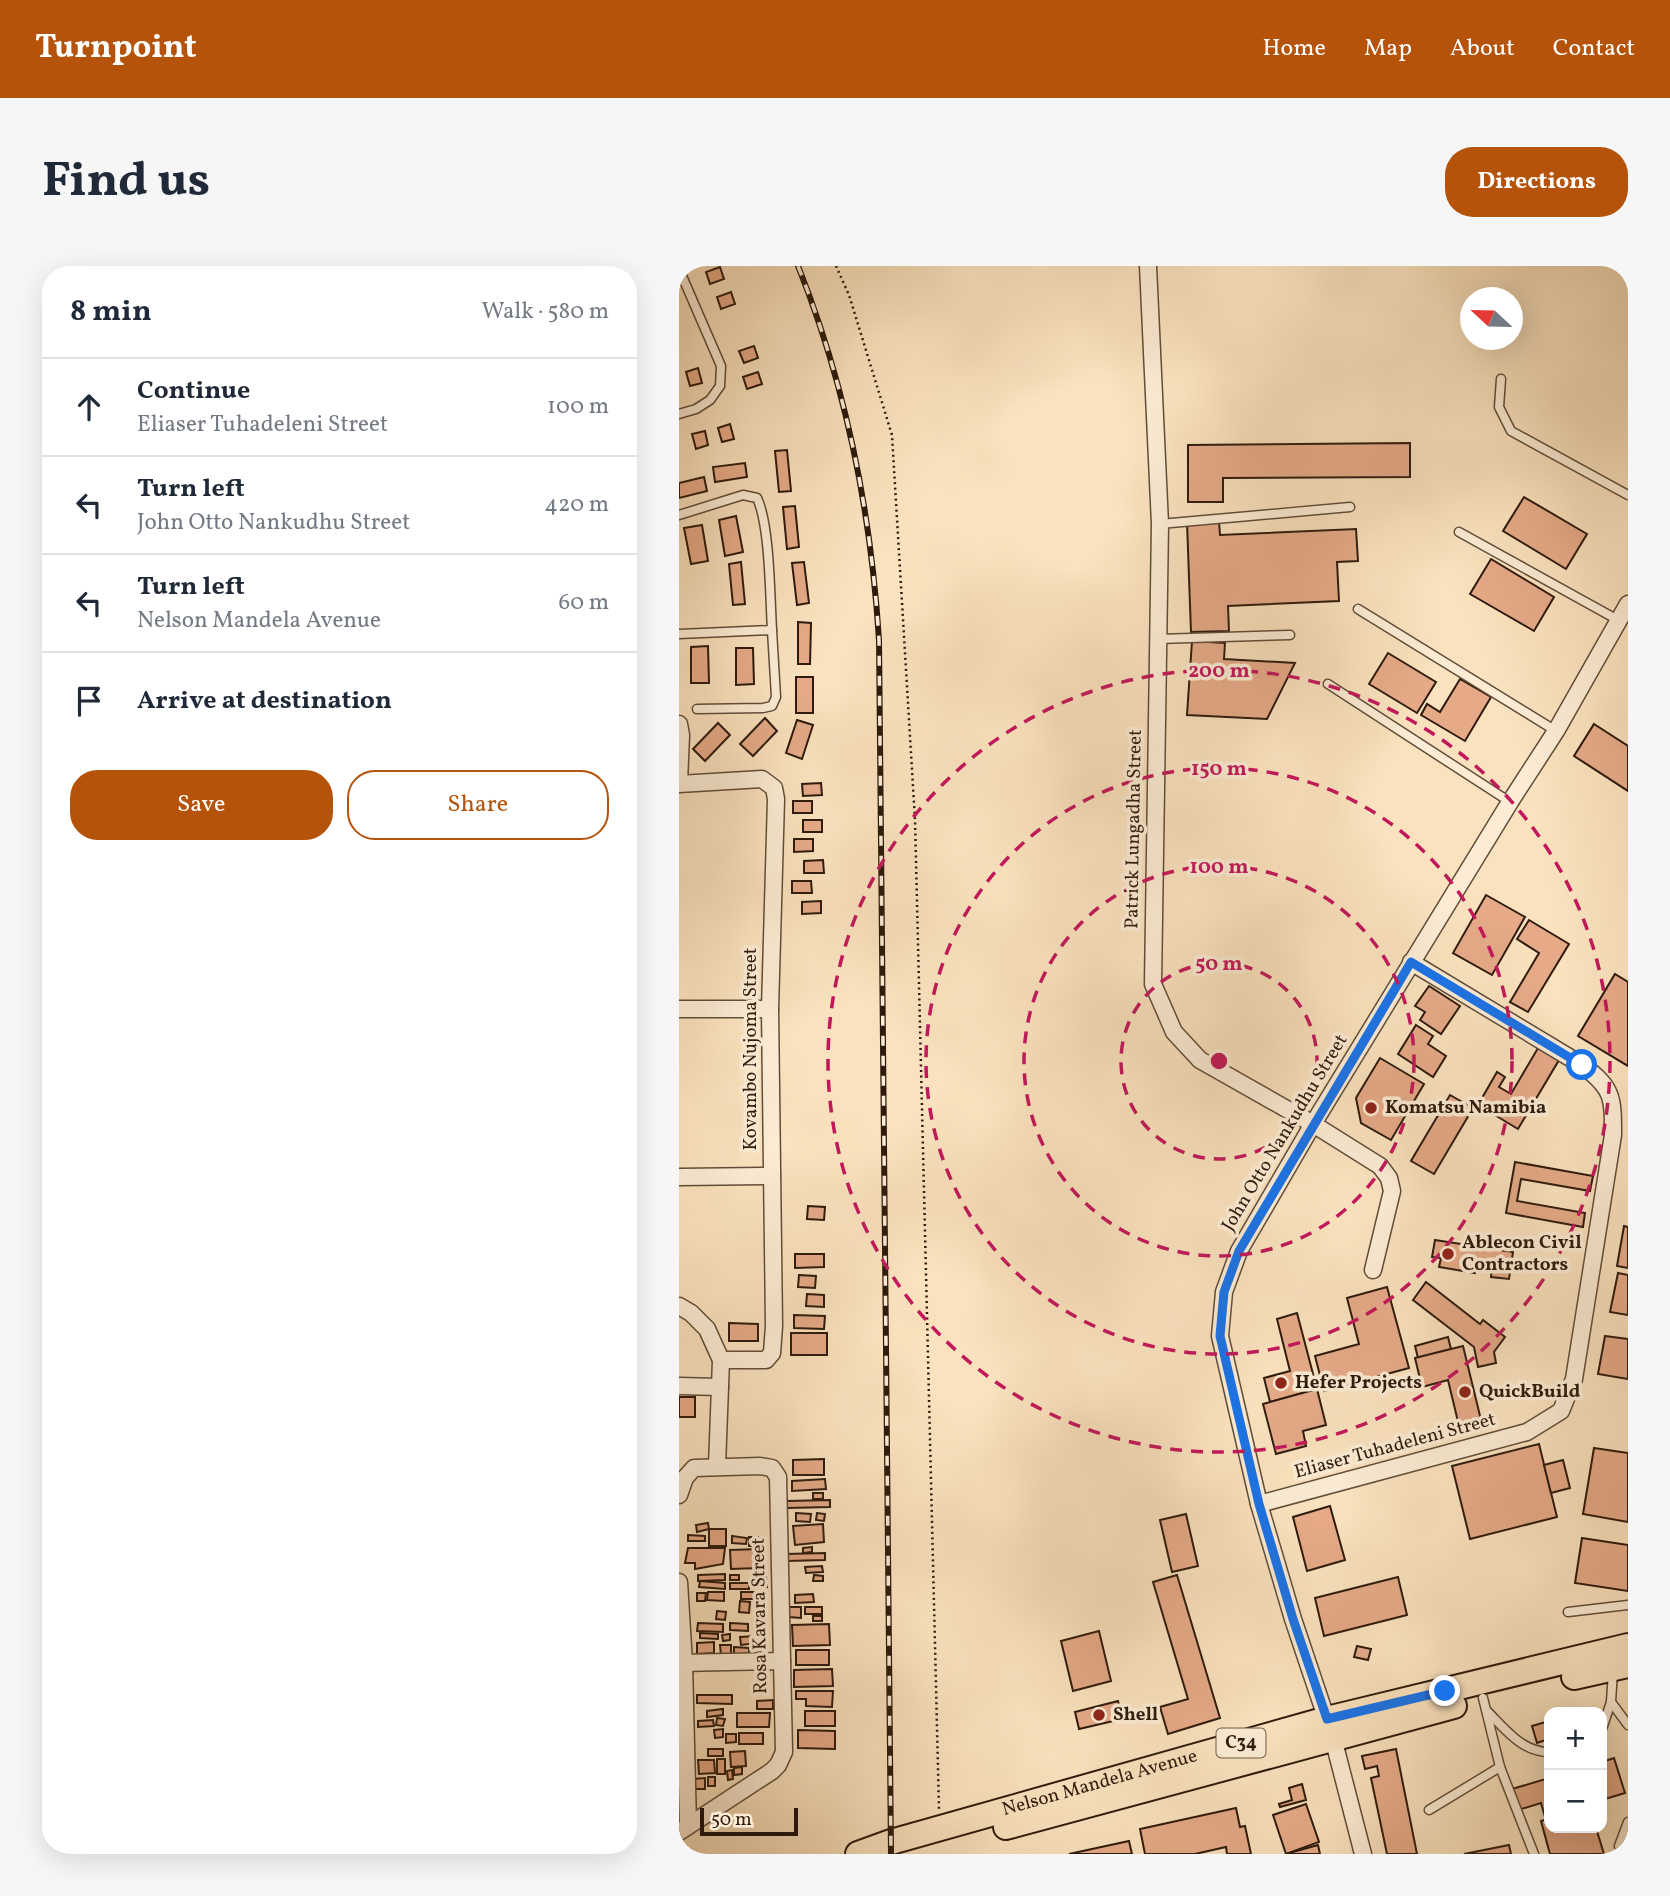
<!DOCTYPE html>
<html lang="en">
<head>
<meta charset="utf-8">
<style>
	:root { --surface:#fff; --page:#f6f6f7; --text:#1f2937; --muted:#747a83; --line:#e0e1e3; --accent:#b45309 }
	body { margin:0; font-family:Vollkorn,serif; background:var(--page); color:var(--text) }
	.controls { position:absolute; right:21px; bottom:21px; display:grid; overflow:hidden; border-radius:14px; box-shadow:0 7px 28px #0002 }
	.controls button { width:63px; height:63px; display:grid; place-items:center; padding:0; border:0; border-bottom:2px solid var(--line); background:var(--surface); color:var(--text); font:35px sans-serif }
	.compass { position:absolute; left:781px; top:21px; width:63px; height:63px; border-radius:50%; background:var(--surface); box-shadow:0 7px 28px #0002; rotate:292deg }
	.scale { position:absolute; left:21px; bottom:18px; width:98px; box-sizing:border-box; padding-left:7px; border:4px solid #2e1b0d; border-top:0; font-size:19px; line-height:24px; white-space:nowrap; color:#2e1b0d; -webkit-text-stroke:5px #fcecd5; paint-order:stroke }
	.stop { position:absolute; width:21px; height:21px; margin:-16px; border:5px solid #1a73e8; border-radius:50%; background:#fff }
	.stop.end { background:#1a73e8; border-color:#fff; box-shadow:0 2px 7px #0008 }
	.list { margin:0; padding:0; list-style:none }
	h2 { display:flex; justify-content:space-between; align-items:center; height:91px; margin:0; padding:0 28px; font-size:30px }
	h2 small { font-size:23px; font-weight:400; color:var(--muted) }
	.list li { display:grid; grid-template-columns:46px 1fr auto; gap:21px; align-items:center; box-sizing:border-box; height:98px; padding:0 28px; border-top:2px solid var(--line) }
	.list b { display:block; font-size:26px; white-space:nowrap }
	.list p { margin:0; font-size:23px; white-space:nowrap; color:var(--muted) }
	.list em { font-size:23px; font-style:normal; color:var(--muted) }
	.actions { display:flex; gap:14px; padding:21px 28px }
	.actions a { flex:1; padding:16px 0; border:2px solid var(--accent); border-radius:28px; text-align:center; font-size:24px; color:var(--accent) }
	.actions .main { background:var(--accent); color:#fff }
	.icon { flex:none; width:38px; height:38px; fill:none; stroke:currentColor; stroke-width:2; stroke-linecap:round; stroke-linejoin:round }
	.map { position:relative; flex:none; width:949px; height:1588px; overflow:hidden; border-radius:28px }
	header { display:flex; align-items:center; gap:42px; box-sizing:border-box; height:98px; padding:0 35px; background:var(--accent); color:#fff }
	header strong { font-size:33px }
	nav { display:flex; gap:38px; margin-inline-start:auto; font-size:24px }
	.intro { display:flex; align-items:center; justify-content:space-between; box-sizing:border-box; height:168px; padding:0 42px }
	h1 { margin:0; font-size:49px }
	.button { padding:18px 32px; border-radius:28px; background:var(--accent); color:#fff; font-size:24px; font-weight:700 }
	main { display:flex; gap:42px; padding:0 42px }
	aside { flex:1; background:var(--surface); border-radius:28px; box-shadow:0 7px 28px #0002 }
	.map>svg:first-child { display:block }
	.building { fill:#e6aa88; stroke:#2e1b0d; stroke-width:2 }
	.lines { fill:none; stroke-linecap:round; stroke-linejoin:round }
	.lane-casing { stroke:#614d39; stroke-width:11 }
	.street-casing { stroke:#614d39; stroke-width:19 }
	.primary-casing { stroke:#2e1b0d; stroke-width:28 }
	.path { stroke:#2e1b0d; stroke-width:2.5; stroke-dasharray:2 3.5; stroke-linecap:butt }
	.lane { stroke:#fcecd5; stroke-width:8 }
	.street { stroke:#fcecd5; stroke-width:16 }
	.primary { stroke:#fae2be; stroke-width:24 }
	.rail-casing { stroke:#2e1b0d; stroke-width:6 }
	.rail { stroke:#fcecd5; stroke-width:3.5; stroke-dasharray:10; stroke-linecap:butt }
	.route { stroke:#1a73e8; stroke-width:9 }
	.ring { fill:none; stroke:#c2185b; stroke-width:3.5; stroke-dasharray:12 9 }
	.poi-dot { fill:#8f2418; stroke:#fcecd5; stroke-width:2.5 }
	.labels { text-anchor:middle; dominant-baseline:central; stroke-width:7; stroke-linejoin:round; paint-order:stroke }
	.shield { fill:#fcecd5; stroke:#6c5a49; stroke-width:2 }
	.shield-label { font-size:18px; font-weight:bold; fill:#2e1b0d }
	.street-label { font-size:19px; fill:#2e1b0d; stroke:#fcecd5 }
	.poi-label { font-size:19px; font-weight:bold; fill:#2e1b0d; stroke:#fcecd5; text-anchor:start }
	.centre { fill:#c2185b; stroke:#fcecd5; stroke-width:3.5 }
	.ring-label { font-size:21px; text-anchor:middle; font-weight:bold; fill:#c2185b; stroke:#fcecd5; stroke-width:7; stroke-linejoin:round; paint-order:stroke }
</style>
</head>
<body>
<header>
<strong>Turnpoint</strong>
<nav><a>Home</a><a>Map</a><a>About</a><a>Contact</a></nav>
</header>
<div class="intro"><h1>Find us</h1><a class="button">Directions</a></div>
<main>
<aside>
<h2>8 min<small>Walk · 580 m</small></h2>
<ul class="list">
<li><svg class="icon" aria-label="ahead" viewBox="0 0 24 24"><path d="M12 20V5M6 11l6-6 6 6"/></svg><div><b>Continue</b><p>Eliaser Tuhadeleni Street</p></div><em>100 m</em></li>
<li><svg class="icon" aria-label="left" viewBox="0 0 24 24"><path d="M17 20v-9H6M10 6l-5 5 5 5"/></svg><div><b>Turn left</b><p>John Otto Nankudhu Street</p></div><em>420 m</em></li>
<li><svg class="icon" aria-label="left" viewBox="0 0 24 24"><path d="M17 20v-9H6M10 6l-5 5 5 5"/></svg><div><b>Turn left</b><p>Nelson Mandela Avenue</p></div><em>60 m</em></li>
<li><svg class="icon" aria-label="arrive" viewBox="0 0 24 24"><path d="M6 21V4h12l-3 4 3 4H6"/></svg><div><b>Arrive at destination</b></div></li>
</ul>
<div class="actions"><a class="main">Save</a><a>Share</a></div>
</aside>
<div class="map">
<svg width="949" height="1588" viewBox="0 0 949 1588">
	<rect width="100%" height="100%" fill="#fae2be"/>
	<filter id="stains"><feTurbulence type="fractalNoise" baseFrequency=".00286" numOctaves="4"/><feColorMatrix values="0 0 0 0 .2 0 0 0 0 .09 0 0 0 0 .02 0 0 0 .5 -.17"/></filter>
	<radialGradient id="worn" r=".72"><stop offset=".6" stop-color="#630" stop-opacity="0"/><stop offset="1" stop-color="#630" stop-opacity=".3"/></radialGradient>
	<g class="building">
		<path d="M41,1L45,13L31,18L27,6Z"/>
		<path d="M52,26L56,38L42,43L38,31Z"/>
		<path d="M75,80L79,92L65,97L60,85Z"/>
		<path d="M19,102L23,117L11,120L7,106Z"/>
		<path d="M79,106L83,118L68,123L64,111Z"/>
		<path d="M51,158L55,173L43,176L39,162Z"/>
		<path d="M26,165L29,179L17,183L13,168Z"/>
		<path d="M731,177V211L544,212V236H509V179Z"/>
		<path d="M108,184L112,225L100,226L96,185Z"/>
		<path d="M66,197L68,211L36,216L34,201Z"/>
		<path d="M25,211L28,225L0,232V217Z"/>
		<path d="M845,231L908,268L887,303L824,265Z"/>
		<path d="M116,240L120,281L108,283L104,241Z"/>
		<path d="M57,250L64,286L46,290L40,254Z"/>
		<path d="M540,255L541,269L677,263L679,295L658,296L660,335L549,340L550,365L512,366L508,256Z"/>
		<path d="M23,259L29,295L12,298L5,262Z"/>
		<path d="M812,293L875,331L855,365L791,328Z"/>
		<path d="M62,296L66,338L54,339L50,298Z"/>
		<path d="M125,296L130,337L118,339L113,297Z"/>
		<path d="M119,356L132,357L131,398H119Z"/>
		<path d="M513,375L546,377L545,393L616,397L588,453L508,449Z"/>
		<path d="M29,380L30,417H12V381Z"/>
		<path d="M57,382H74L75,418L57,419Z"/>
		<path d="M709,387L757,416L738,447L690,418Z"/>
		<rect x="117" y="411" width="17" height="36"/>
		<path d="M781,413L812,431L786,475L742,449L748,438L761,446Z"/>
		<path d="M86,452L98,465L74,490L61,478Z"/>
		<path d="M118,454L134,459L123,493L107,487Z"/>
		<path d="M39,457L51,469L26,495L14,483Z"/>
		<path d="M915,458L949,480V525L895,490Z"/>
		<path d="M142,517L143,529L124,530L123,518Z"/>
		<rect x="114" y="535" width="19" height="12"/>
		<rect x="124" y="554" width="19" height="12"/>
		<path d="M115,573H134V585L115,586Z"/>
		<path d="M144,594L145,607H125V595Z"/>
		<path d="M113,615H132L133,627H113Z"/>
		<path d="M807,629L846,651L813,709L774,687Z"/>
		<path d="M142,635V647L123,648V636Z"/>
		<path d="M850,654L890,678L849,746L831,736L860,687L838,673Z"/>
		<path d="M936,708L949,716V800L899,770Z"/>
		<path d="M750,720L781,740L762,768L741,754L746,746L736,740Z"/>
		<path d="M737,759L754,770L749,778L767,790L754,811L719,788Z"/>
		<path d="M859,782L880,794L839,863L799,839L818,806L826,811L820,821L832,828Z"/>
		<path d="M701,792L745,818L712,874L682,857L677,832Z"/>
		<path d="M771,829L794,842L755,908L732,895Z"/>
		<path d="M836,896L914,910L911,925L842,913L838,935L906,947L904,961L827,947Z"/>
		<path d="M129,940L146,941L145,954L128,953Z"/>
		<path d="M945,960L949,961V1002L938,1000Z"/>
		<path d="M756,974L834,986L830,1013L812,1011L813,1000L797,997L796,1007L760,1001L762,992L753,991Z"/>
		<path d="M116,988H145V1001L116,1002Z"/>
		<path d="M939,1007L949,1009V1049L931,1046Z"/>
		<path d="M120,1009L137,1010L136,1022L119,1021Z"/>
		<path d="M747,1016L801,1058L804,1054L826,1071L815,1086L817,1097L799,1101L795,1081L734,1034Z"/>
		<path d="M708,1021L730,1102L645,1125L636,1090L680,1078L668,1032Z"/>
		<path d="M128,1028L145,1029V1041L127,1040Z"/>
		<path d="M618,1047L638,1123L591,1136L585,1112L611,1105L598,1053Z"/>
		<path d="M115,1049L146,1050L145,1063L115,1062Z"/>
		<path d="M50,1057L79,1058V1075H50Z"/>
		<rect x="112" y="1067" width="36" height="22"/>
		<path d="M926,1070L949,1073V1113L919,1108Z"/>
		<path d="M769,1071L772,1083L739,1092L736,1080Z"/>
		<path d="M784,1080L803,1158L781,1164L769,1114L743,1121L736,1092Z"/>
		<path d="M638,1123L647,1159L624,1165L627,1180L597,1188L584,1138Z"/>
		<rect x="0" y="1131" width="16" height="20"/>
		<path d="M860,1178L878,1251L791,1273L773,1200Z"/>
		<path d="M915,1182L949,1187V1256L904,1248Z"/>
		<path d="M145,1193V1209H114V1194Z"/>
		<path d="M884,1194L891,1222L872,1227L865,1199Z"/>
		<path d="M146,1213L147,1223L113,1225V1215Z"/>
		<rect x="134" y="1227" width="10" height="6"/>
		<path d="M151,1234V1241L108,1242V1235Z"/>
		<path d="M651,1240L666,1294L628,1305L614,1251Z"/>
		<path d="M117,1247L132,1248L131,1256L117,1255Z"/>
		<path d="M138,1247L146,1248L145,1255L137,1254Z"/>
		<path d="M507,1248L519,1300L493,1306L481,1254Z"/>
		<path d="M29,1257L30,1263L18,1266L17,1259Z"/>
		<path d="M144,1258L145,1276L116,1279L114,1260Z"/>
		<rect x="30" y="1263" width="17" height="17"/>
		<path d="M9,1269L26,1270V1275H9Z"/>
		<path d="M53,1270L68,1272L67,1278L53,1277Z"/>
		<rect x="70" y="1271" width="9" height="9"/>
		<path d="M903,1272L949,1279V1325L896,1317Z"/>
		<path d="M133,1281V1286L124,1287V1282Z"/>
		<path d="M9,1282H46L44,1298L16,1303V1297H6Z"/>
		<path d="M79,1283L80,1302L52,1303L51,1284Z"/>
		<path d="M146,1287V1294L107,1295V1288Z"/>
		<path d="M143,1300L144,1306L127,1307L126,1301Z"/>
		<path d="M46,1308V1314L19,1315V1309Z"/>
		<rect x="51" y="1309" width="9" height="5"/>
		<path d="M135,1309L144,1310V1315H134Z"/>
		<path d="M498,1309L541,1452L489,1468L481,1441L509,1433L474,1316Z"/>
		<path d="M87,1311L88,1321L78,1322L77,1312Z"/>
		<path d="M719,1311L728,1349L645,1370L636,1332Z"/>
		<path d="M21,1315L46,1317V1323L20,1321Z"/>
		<rect x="51" y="1317" width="19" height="6"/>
		<path d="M29,1326H45V1335L28,1334Z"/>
		<path d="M62,1326H79L78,1333H62Z"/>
		<path d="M87,1326L88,1332L81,1334L80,1327Z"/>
		<path d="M18,1327H27L26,1335H18Z"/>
		<path d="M134,1328L135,1336L116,1337V1329Z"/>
		<path d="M61,1335L71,1336L70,1347L60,1346Z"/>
		<path d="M110,1341H122V1352L110,1351Z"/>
		<rect x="126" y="1341" width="17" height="7"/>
		<path d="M38,1345L47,1346L46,1354L37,1353Z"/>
		<rect x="134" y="1350" width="9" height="5"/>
		<path d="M19,1357L44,1358V1366L18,1365Z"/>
		<path d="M51,1357L69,1358V1365L51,1364Z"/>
		<path d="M150,1358L151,1379L114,1380L113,1359Z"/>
		<path d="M420,1365L432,1415L394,1425L382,1375Z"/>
		<path d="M21,1367L39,1368V1373L21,1372Z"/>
		<path d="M51,1368V1374L44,1375L43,1369Z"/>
		<path d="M77,1370L78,1377L62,1379L61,1371Z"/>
		<path d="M35,1376V1387L18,1388V1377Z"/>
		<path d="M41,1379H52V1388L42,1389Z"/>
		<path d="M81,1380L82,1386L73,1388L72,1382Z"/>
		<path d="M678,1380L692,1383L689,1394L675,1391Z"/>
		<path d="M55,1381L70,1382V1389L55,1388Z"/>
		<rect x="117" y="1384" width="33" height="15"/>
		<path d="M153,1403L154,1420L115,1421V1404Z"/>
		<path d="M117,1425H154L153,1441L127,1440V1433H117Z"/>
		<path d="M18,1429H53V1438L18,1437Z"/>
		<path d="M94,1434V1443H78V1435Z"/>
		<path d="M439,1435L443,1453L400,1463L396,1446Z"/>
		<path d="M44,1443V1449L28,1451V1445Z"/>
		<rect x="126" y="1445" width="30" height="15"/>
		<path d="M58,1447H91L90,1461H58Z"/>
		<path d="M38,1452L46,1453L44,1460L37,1459Z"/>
		<path d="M34,1454L35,1460L19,1461V1455Z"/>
		<path d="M870,1455V1473L858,1477L853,1460Z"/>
		<path d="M44,1463V1471L36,1472L35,1464Z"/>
		<path d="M119,1464L156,1465V1483L119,1482Z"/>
		<rect x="60" y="1467" width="24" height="11"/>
		<path d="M47,1468H57V1476L47,1477Z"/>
		<rect x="29" y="1483" width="15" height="7"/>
		<path d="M717,1483L738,1588H708L692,1512L700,1510L698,1500L686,1503L683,1490Z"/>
		<path d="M66,1485L67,1500L52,1501L51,1486Z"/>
		<path d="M935,1492L946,1527L923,1534V1496Z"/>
		<rect x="38" y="1493" width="8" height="15"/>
		<path d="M19,1494H35L36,1507L20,1508Z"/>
		<path d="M63,1501V1508L55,1509V1502Z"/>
		<path d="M53,1504L54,1513L49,1514L48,1505Z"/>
		<rect x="29" y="1511" width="7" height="9"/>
		<path d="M26,1512V1523H15L14,1513Z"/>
		<path d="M870,1512V1550L866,1551L862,1537L839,1544L833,1523Z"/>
		<path d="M623,1518L627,1534L601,1541L600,1538L613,1534L610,1522Z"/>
		<path d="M627,1538L640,1576L607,1588L594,1549Z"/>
		<path d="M557,1542L561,1561L566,1560L572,1588H548L547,1581L516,1588H466L461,1563Z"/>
		<path d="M870,1552V1562H917L925,1588H871L862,1555Z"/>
		<path d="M450,1575L453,1588H390Z"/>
		<path d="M639,1579L641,1588H607Z"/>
		<path d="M830,1579L832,1588H785Z"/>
	</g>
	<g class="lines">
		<g class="lane-casing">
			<g id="lane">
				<path d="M0,3L42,100L41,120L31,134L17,143L0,148"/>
				<path d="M822,113L820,141L832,165L949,229"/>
				<path d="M0,249L64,229L78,232C91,259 91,332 93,364L0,368"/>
				<path d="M481,258L671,241"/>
				<path d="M780,266L939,354"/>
				<path d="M679,343L877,465"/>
				<path d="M479,373L611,369"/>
				<path d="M649,418L831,536"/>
				<path d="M18,443L84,442L93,440L97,431L93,364"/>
				<path d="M889,1346L949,1339"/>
				<path d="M804,1432L821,1501L855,1588"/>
				<path d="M932,1436L949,1459"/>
				<path d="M808,1445C826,1463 843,1486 870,1486"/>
				<path d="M923,1463L932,1436L934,1405"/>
				<path d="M750,1544L821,1501"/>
				<path d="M940,1580L949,1556"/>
			</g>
		</g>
		<g class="street-casing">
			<g id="street">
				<path d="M469,0L481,258L474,718L495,766L521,794L634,858L701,900L710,912L713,925L694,1004"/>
				<path d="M0,458L2,469L0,516"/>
				<path d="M0,518L83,513L95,522L97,533L91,743L95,1060L93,1087L87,1094H42"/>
				<path d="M0,743H91"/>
				<path d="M0,911L93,910"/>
				<path d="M0,1040L12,1047L28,1063L42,1094L38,1200"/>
				<path d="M0,1120L41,1121"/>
				<path d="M0,1229L6,1212L15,1202L81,1200L93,1202L99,1211L105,1486L99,1499L93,1505L0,1566"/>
				<path d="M580,1238L848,1166L882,1145L895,1113L934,869C934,831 934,822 903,799L732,696"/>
				<path d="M0,1316L5,1397L9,1560"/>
				<path d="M0,1397L103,1395"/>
				<path d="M684,1588L654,1472L614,1353L580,1238L541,1070L545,1026L560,985L634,858L831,536L877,465L949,338"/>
			</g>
		</g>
		<g class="primary-casing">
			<g id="primary">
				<path d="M895,1411L949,1399"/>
				<path d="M327,1561L775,1440"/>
				<path id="s1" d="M179,1588L212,1576L648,1453L949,1380"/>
			</g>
		</g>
		<path class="path" d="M157,0L170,29L213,169L236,554L260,1544"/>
		<use href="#lane" class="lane"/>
		<use href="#street" class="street"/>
		<use href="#primary" class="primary"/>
		<g class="rail-casing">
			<path id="rail" d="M119,0C167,120 192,246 200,374L212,1588"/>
		</g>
		<use href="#rail" class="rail"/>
	</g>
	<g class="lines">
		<path class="route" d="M766,1425L648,1453L614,1353L580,1238L541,1070L545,1026L560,985L732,696L903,799"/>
	</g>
	<g class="ring">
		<circle cx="540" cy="795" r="98"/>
		<circle cx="540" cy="795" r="195"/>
		<circle cx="540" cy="795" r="293"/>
		<circle cx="540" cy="795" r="391"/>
	</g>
	<g class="poi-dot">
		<circle cx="692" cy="842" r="7"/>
		<circle cx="769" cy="988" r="7"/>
		<circle cx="602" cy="1117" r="7"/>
		<circle cx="786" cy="1126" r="7"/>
		<circle cx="420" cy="1449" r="7"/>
	</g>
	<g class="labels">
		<rect class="shield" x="537.5" y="1462.5" width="49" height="29" rx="5"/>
		<g class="shield-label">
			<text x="562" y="1477">C34</text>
		</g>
		<g class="street-label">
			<text transform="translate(455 563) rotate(-89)">Patrick Lungadha Street</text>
			<text transform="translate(72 783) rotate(-90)">Kovambo Nujoma Street</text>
			<text transform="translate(606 867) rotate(-59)">John Otto Nankudhu Street</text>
			<text transform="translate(716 1180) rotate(-15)">Eliaser Tuhadeleni Street</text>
			<text transform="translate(81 1350) rotate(-91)">Rosa Kavara Street</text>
			<text stroke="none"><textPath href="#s1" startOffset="252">Nelson Mandela Avenue</textPath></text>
		</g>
		<g class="poi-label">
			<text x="706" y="842">Komatsu Namibia</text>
			<text x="783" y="977">Ablecon Civil<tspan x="783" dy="22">Contractors</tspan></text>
			<text x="616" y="1117">Hefer Projects</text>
			<text x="800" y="1126">QuickBuild</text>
			<text x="434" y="1449">Shell</text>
		</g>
	</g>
	<circle cx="540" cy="795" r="10" class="centre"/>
	<g class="ring-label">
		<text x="540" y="411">200 m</text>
		<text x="540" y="509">150 m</text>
		<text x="540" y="607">100 m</text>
		<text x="540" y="704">50 m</text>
	</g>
	<rect width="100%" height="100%" filter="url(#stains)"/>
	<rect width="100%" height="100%" fill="url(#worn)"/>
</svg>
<div class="controls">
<button>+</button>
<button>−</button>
</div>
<svg class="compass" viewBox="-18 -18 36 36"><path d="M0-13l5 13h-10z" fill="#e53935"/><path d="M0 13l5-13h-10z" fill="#747a83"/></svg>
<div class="scale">50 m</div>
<div class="stop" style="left:903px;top:799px"></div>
<div class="stop end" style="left:766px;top:1425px"></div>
</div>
</main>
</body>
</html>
